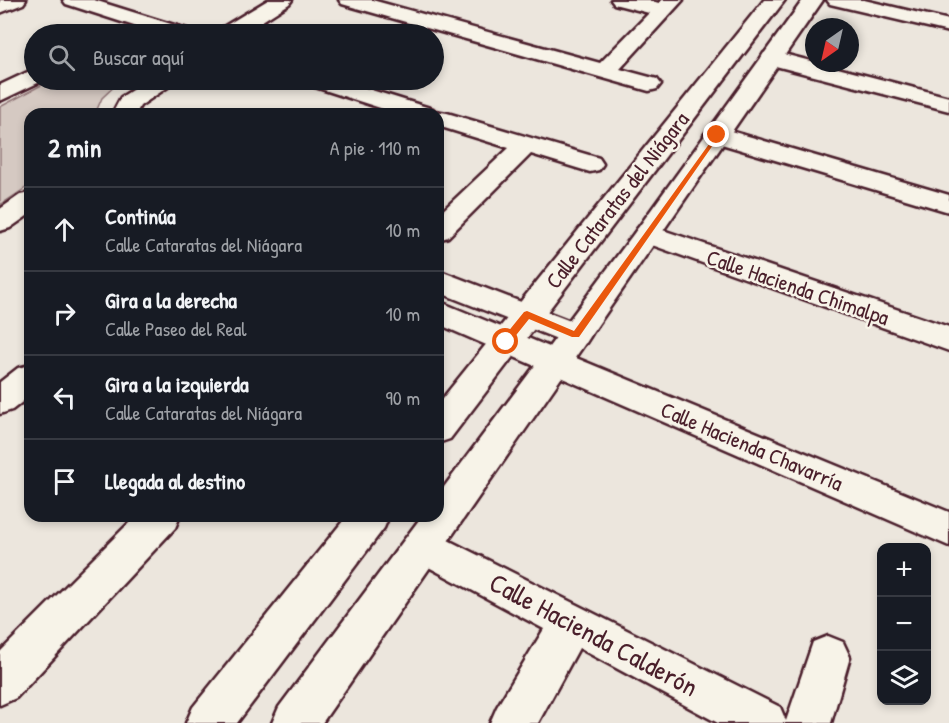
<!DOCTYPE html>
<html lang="es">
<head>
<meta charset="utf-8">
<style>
	:root { --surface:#171b24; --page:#242831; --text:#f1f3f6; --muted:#9ea1a6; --line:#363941 }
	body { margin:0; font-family:"Patrick Hand",sans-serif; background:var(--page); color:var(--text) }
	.controls { position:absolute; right:18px; bottom:18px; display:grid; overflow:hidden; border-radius:12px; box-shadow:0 3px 9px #0003 }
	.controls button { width:54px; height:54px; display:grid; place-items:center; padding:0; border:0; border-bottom:2px solid var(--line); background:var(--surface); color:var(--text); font:30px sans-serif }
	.compass { position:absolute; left:805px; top:18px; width:54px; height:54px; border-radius:50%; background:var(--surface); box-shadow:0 3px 9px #0003; rotate:214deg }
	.stop { position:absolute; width:18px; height:18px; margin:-14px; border:4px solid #ea580c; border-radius:50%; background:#fff }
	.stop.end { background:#ea580c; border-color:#fff; box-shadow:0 2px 6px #0008 }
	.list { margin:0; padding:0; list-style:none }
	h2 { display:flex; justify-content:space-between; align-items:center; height:78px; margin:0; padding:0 24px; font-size:26px }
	h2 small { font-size:20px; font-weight:400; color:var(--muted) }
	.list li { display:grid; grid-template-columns:39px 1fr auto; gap:18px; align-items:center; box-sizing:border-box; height:84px; padding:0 24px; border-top:2px solid var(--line) }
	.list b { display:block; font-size:22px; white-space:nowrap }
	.list p { margin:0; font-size:20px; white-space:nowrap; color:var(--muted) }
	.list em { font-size:20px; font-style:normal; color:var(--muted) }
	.icon { flex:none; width:33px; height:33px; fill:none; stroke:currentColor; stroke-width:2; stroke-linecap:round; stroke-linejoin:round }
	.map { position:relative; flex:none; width:949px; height:723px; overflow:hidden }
	.search { position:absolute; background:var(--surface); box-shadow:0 3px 9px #0003; left:24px; top:24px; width:420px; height:66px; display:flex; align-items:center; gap:15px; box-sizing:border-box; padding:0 21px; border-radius:33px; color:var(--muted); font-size:22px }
	.panel { position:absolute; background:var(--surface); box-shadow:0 3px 9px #0003; left:24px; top:108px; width:420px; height:414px; border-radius:18px }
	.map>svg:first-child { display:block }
	.green { fill:#d5c9c2; stroke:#907476; stroke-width:1.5 }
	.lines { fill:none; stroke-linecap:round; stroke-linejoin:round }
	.minor-casing { stroke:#4a1f2b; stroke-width:5 }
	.major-casing { stroke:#4a1f2b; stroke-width:5 }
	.minor { fill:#f7f3e8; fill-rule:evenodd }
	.major { fill:#f7f3e8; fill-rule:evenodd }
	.route { fill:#ea580c }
	.labels { text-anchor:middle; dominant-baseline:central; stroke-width:5; stroke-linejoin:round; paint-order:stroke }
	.street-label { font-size:22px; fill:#4a1f2b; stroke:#f7f3e8 }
	.near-street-label { font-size:27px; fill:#4a1f2b; stroke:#f7f3e8 }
</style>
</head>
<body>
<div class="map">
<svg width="949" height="723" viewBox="0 0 949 723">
	<rect width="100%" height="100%" fill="#ece6dd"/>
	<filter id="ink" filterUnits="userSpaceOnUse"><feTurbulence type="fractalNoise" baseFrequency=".0167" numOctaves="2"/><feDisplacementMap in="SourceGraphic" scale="12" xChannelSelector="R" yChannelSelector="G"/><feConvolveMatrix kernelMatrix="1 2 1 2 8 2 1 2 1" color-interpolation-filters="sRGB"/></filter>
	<g filter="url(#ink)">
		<path class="green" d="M51,80H121L102,98L95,114H30V185L0,205V107Z"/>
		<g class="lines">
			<g class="minor-casing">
				<g id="minor">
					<path d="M0,0H26L23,4L0,13Z"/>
					<path d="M63,0H94L187,29L190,34H159L66,4Z"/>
					<path d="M268,0H292L289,4L242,34H217L220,29Z"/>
					<path d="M339,0H372L600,63L649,13L614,4L611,0H647L659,3L661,0H683L620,69L657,79L661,84L657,89L649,91L342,4Z"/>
					<path d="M827,0H864L949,20V32L830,4Z"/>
					<path d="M772,51L949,97V111L764,63L761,58L764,53Z"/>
					<path d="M34,69V80L42,81L0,101V85Z"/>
					<path d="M148,80H175L171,85L140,106L136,114H112L121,97Z"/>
					<path d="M305,80H339L433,109L435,111L447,113L599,158L603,164L599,170L590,172L531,154L448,237L438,240V215L509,148L438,126V114H399L309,85Z"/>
					<path d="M717,127L949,195V212L708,140L704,135L708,130Z"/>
					<path d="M30,193V214L10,228L0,231V209L20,195Z"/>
					<path d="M648,225L949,327V351L638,240L634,234L638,228Z"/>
					<path d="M438,270L586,327L591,335L586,343L575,346L438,292Z"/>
					<path d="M438,301L949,512V546L438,324Z"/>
					<path d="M30,365V396L12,410L0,414V382L18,368Z"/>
					<path d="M136,516H180L175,528L16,698L0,705V652Z"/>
					<path d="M424,528L780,707L786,721L813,642L828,636L843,642L850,657L831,723H718L579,648L538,723H490L497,707L544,629L410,557L404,545L410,533Z"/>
				</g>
			</g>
			<g class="major-casing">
				<g id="major">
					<path d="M764,0H785L450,439L438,443V404Z"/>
					<path d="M803,0H823L322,723H272L279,707L422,516H438V495L638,228Z"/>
					<path d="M347,516H389L384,528L237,723H186L193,707Z"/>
				</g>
			</g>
			<use href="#minor" class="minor"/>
			<use href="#major" class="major"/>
		</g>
	</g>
	<path class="route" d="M717,133L720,135L579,337H572L529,319L509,344H502V339L524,312L527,311L574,331Z"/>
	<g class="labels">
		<g class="street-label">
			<text transform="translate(617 200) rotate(-52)">Calle Cataratas del Niágara</text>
			<text transform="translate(798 287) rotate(19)">Calle Hacienda Chimalpa</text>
			<text transform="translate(752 446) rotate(23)">Calle Hacienda Chavarría</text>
		</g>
		<g class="near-street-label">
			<text transform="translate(594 634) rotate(28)">Calle Hacienda Calderón</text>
		</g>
	</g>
</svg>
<div class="controls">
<button>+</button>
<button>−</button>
<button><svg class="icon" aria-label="layers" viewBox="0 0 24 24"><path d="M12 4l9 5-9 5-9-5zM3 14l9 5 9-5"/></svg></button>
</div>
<svg class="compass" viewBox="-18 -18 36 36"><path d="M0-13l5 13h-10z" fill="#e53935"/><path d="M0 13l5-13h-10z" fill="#9ea1a6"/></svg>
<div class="stop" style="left:506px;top:342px"></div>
<div class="stop end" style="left:717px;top:135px"></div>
<div class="search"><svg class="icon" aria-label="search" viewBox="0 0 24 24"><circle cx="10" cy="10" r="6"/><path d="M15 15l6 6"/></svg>Buscar aquí</div>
<section class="panel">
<h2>2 min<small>A pie · 110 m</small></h2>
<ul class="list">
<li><svg class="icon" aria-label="ahead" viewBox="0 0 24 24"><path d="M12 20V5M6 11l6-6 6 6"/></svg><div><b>Continúa</b><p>Calle Cataratas del Niágara</p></div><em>10 m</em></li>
<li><svg class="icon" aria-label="right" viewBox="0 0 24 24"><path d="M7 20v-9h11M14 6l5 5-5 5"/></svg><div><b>Gira a la derecha</b><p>Calle Paseo del Real</p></div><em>10 m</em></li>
<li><svg class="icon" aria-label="left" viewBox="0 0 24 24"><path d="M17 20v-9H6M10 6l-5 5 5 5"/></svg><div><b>Gira a la izquierda</b><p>Calle Cataratas del Niágara</p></div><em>90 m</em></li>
<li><svg class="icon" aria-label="arrive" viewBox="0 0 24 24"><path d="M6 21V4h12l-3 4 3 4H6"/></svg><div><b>Llegada al destino</b></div></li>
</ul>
</section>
</div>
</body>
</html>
